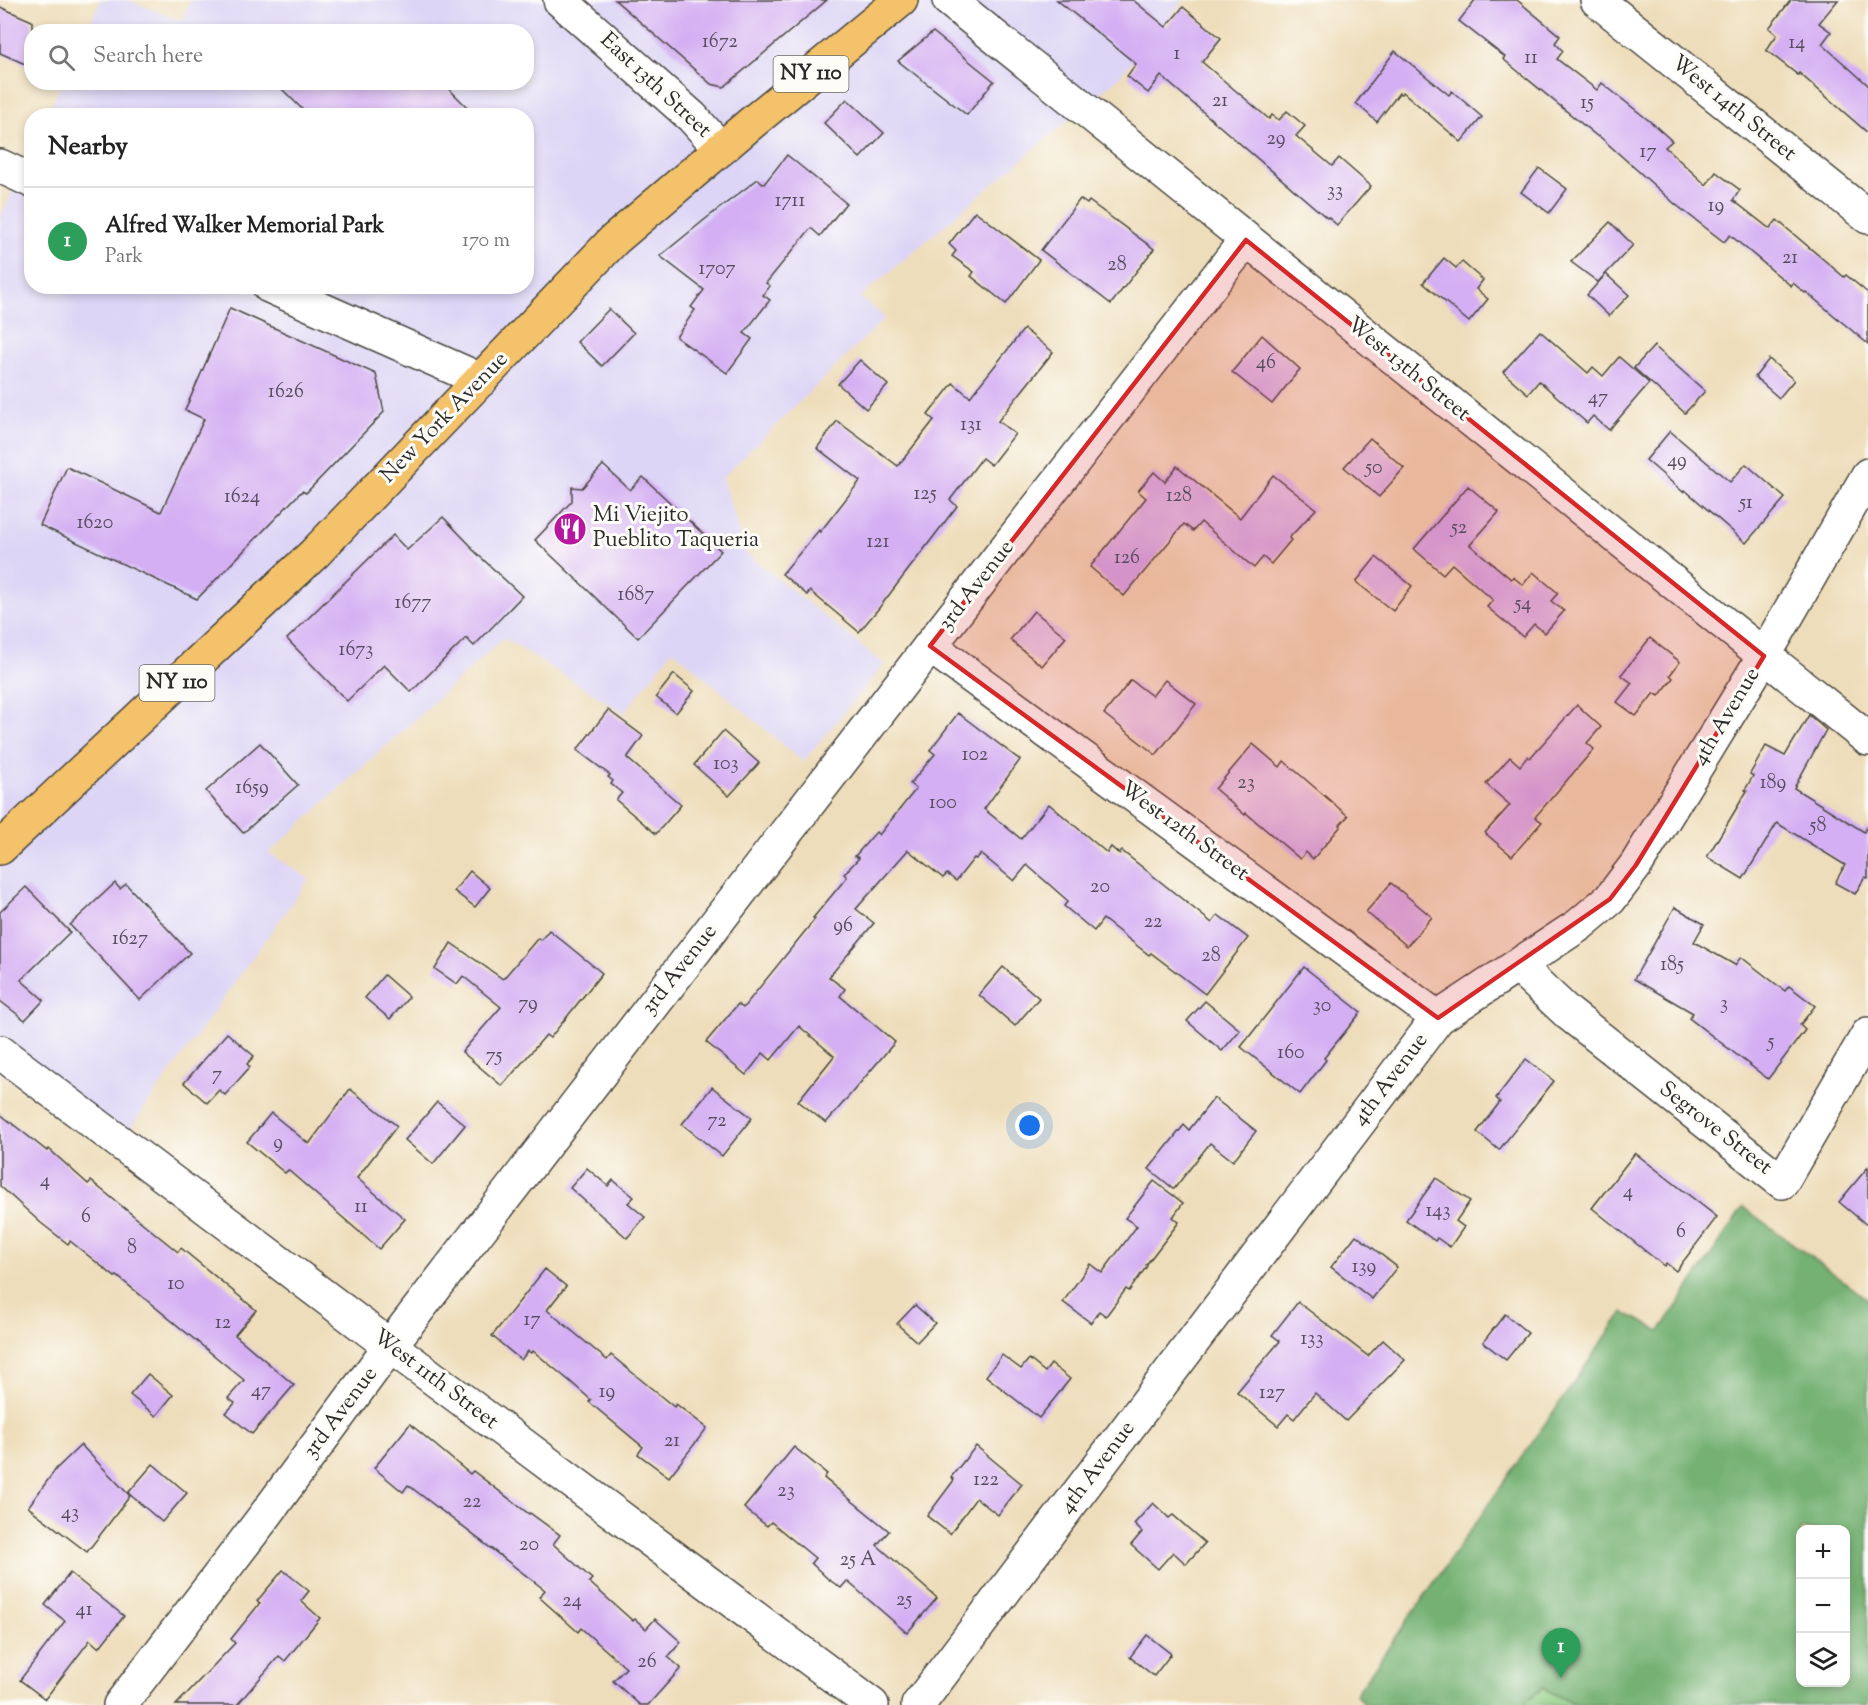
<!DOCTYPE html>
<html lang="en">
<head>
<meta charset="utf-8">
<style>
	:root { --surface:#fff; --page:#f6f6f6; --text:#222; --muted:#767676; --line:#e0e0e0; --accent:#b5179e }
	body { margin:0; font-family:"Sorts Mill Goudy",serif; background:var(--page); color:var(--text) }
	.controls { position:absolute; right:18px; bottom:18px; display:grid; overflow:hidden; border-radius:12px; box-shadow:0 3px 9px #0003 }
	.controls button { width:54px; height:54px; display:grid; place-items:center; padding:0; border:0; border-bottom:2px solid var(--line); background:var(--surface); color:var(--text); font:30px sans-serif }
	.you { position:absolute; left:1030px; top:1126px; width:21px; height:21px; margin:-15px; border:4px solid #fff; border-radius:50%; background:#1a73e8; box-shadow:0 0 0 9px #1a73e833 }
	.badge { display:grid; place-items:center; width:39px; height:39px; border-radius:50%; background:var(--accent); color:#fff; font-size:20px; font-weight:700 }
	.pin { position:absolute; translate:-50% -50px; filter:drop-shadow(0 2px 3px #0008) }
	.pin::after { content:''; position:absolute; top:32px; width:21px; height:18px; background:inherit; clip-path:polygon(0 0,100% 0,50% 100%) }
	.list { margin:0; padding:0; list-style:none }
	h2 { display:flex; justify-content:space-between; align-items:center; height:78px; margin:0; padding:0 24px; font-size:26px }
	h2 small { font-size:20px; font-weight:400; color:var(--muted) }
	.list li { display:grid; grid-template-columns:39px 1fr auto; gap:18px; align-items:center; box-sizing:border-box; height:108px; padding:0 24px; border-top:2px solid var(--line) }
	.list b { display:block; font-size:22px; white-space:nowrap }
	.list p { margin:0; font-size:20px; white-space:nowrap; color:var(--muted) }
	.list em { font-size:20px; font-style:normal; color:var(--muted) }
	.icon { flex:none; width:33px; height:33px; fill:none; stroke:currentColor; stroke-width:2; stroke-linecap:round; stroke-linejoin:round }
	.map { position:relative; flex:none; width:1868px; height:1705px; overflow:hidden }
	.search { position:absolute; background:var(--surface); box-shadow:0 3px 9px #0003; left:24px; top:24px; width:510px; height:66px; display:flex; align-items:center; gap:15px; box-sizing:border-box; padding:0 21px; border-radius:24px; color:var(--muted); font-size:22px }
	.panel { position:absolute; background:var(--surface); box-shadow:0 3px 9px #0003; left:24px; top:108px; width:510px; height:186px; border-radius:24px }
	.map>svg:first-child { display:block }
	.built { fill:#ddd5f6 }
	.green { fill:#92ce84; stroke:#5e7c58; stroke-width:1.5 }
	.forest { fill:#75b172; stroke:#506e4e; stroke-width:1.5; fill-rule:evenodd }
	.building { fill:#d4aff3 }
	.lines { fill:none; stroke-linecap:round; stroke-linejoin:round }
	.minor-casing { stroke:#484640; stroke-width:36 }
	.major-casing { stroke:#484640; stroke-width:36 }
	.minor { stroke:#fff; stroke-width:33 }
	.major { stroke:#f3c26a; stroke-width:33 }
	.marked { fill:#d62828; fill-opacity:0.2; stroke:#d62828; stroke-width:4.5; stroke-linejoin:round }
	.labels { text-anchor:middle; dominant-baseline:central; stroke-width:6; stroke-linejoin:round; paint-order:stroke }
	.number-label { font-size:20px; fill:#554c5d }
	.shield { fill:#fdfcf7; stroke:#6a6a68; stroke-width:1.5 }
	.shield-label { font-size:21px; font-weight:bold; fill:#2b2b2b }
	.street-label { font-size:22px; fill:#2b2b2b; stroke:#fdfcf7 }
	.poi-label { font-size:22px; fill:#2b2b2b; stroke:#fdfcf7; text-anchor:start }
</style>
</head>
<body>
<div class="map">
<svg width="1868" height="1705" viewBox="0 0 1868 1705">
	<rect width="100%" height="100%" fill="#fdfcf7"/>
	<filter id="ink" filterUnits="userSpaceOnUse"><feTurbulence type="fractalNoise" baseFrequency=".0167" numOctaves="2"/><feDisplacementMap in="SourceGraphic" scale="12" xChannelSelector="R" yChannelSelector="G"/><feConvolveMatrix kernelMatrix="1 2 1 2 8 2 1 2 1" color-interpolation-filters="sRGB"/></filter>
	<filter id="wash" filterUnits="userSpaceOnUse"><feTurbulence type="fractalNoise" baseFrequency=".008" numOctaves="4" result="noise"/><feDisplacementMap in="SourceGraphic" scale="24" xChannelSelector="R" yChannelSelector="G"/><feGaussianBlur stdDeviation="1.35" result="paint"/><feColorMatrix in="noise" values="0 0 0 0 0 0 0 0 0 0 0 0 0 0 0 0 0 1.4 0 .05"/><feComposite in="paint" operator="in"/></filter>
	<g filter="url(#wash)">
		<rect width="100%" height="100%" fill="#eeddba"/>
		<path class="built" d="M101,0H128L182,21L191,0H1184L1118,78L860,297L885,318L722,478L746,553L884,664L803,762L673,650L624,713L504,638L269,853L309,879L116,1148L0,1072V219L31,148L32,286H526V116L47,115L62,83L526,82V32L86,31Z"/>
		<path class="green" d="M1554,1651L1625,1705H1513Z"/>
		<path class="forest" d="M1743,1207L1868,1299V1705H1575L1543,1688L1522,1705H1364L1356,1694L1623,1312L1660,1331ZM1800,1530H1846V1682H1800Z"/>
		<g id="blocks">
			<g class="building">
				<path d="M615,0H827L724,87L711,84Z"/>
				<path d="M1057,0H1133L1166,27L1183,7L1221,38L1202,62L1269,119L1272,115L1279,120L1287,111L1305,126L1296,136L1332,166L1339,158L1371,186L1337,225L1328,217L1327,218L1161,76L1148,93L1127,76L1136,64Z"/>
				<path d="M1475,0H1517L1560,36L1555,43L1563,51L1557,59L1597,90L1602,83L1652,123L1672,141L1665,147L1706,185L1716,172L1740,190L1733,200L1770,229L1777,220L1844,277L1846,275L1868,293V344L1806,292L1805,293L1793,283L1791,286L1730,235L1724,242L1675,204L1599,136L1598,137L1503,59L1505,57L1459,21Z"/>
				<path d="M1791,0H1838L1819,23L1831,32L1822,44L1868,85V133L1799,73L1798,75L1766,50L1777,35L1769,28Z"/>
				<path d="M0,7L32,21V67L0,53Z"/>
				<path d="M933,32L994,81L967,115L898,61Z"/>
				<path d="M1395,51L1449,95L1452,91L1482,117L1461,142L1403,92L1401,94L1399,93L1377,122L1356,103Z"/>
				<path d="M275,82H442L476,116H309Z"/>
				<path d="M847,99L884,133L860,158L824,123Z"/>
				<path d="M787,155L846,203L820,236L811,228L766,283L770,286L763,295L770,300L744,333L752,339L727,373L676,337L695,310L691,307L704,290L660,256L708,217L758,179L764,184Z"/>
				<path d="M1539,168L1567,189L1549,213L1521,192Z"/>
				<path d="M1080,199L1087,204L1089,201L1154,249L1111,304L1041,250Z"/>
				<path d="M975,211L1039,260L1006,304L971,276L974,272L952,256L956,251L949,244Z"/>
				<path d="M1610,222L1633,245L1598,282L1571,262Z"/>
				<path d="M1444,258L1456,268L1462,262L1483,280L1476,289L1488,299L1469,322L1423,283Z"/>
				<path d="M1606,274L1629,295L1609,316L1587,295Z"/>
				<path d="M230,308L376,374L384,412L306,493L302,491L197,599L40,525L67,467L161,512L204,419L185,410Z"/>
				<path d="M609,309L634,333L602,366L577,342Z"/>
				<path d="M1024,329L1053,352L998,421L1015,434L991,465L982,458L950,500L957,506L879,608L859,632L810,591L807,595L782,574L819,530L820,532L860,481L817,448L837,421L898,466L934,420L928,415L953,383L970,397Z"/>
				<path d="M1540,331L1588,373L1593,367L1603,376L1619,357L1649,383L1609,430L1593,416L1587,423L1539,381L1528,394L1503,372Z"/>
				<path d="M1262,335L1300,369L1272,404L1232,372Z"/>
				<path d="M1654,346L1705,391L1685,413L1634,368Z"/>
				<path d="M1769,359L1794,380L1779,398L1755,377Z"/>
				<path d="M860,360L888,385L866,409L838,384Z"/>
				<path d="M1670,431L1730,482L1746,464L1785,498L1746,543L1685,490L1683,492L1646,460Z"/>
				<path d="M1370,438L1404,468L1379,497L1344,467Z"/>
				<path d="M603,465L630,490L643,477L721,551L638,638L535,540L572,501V487L582,488Z"/>
				<path d="M1177,466L1240,518L1273,475L1316,509L1289,538L1291,540L1271,564L1263,557L1254,568L1201,522L1193,531L1184,524L1124,596L1090,567L1146,498L1138,491L1154,472L1165,482Z"/>
				<path d="M1468,486L1499,512L1470,545L1511,579L1513,577L1523,585L1533,572L1558,593L1551,601L1564,611L1545,633L1534,624L1523,637L1487,607L1493,600L1452,564L1443,574L1414,549Z"/>
				<path d="M443,517L472,547L471,548L522,596L474,646L466,638L411,692L384,665L347,701L287,639L393,535L407,550Z"/>
				<path d="M1376,557L1412,586L1393,611L1356,582Z"/>
				<path d="M1034,611L1066,637L1042,666L1010,640Z"/>
				<path d="M1650,638L1680,662L1670,675L1673,678L1659,696L1654,693L1636,716L1617,702L1632,683L1621,675Z"/>
				<path d="M674,674L694,691L676,713L656,697Z"/>
				<path d="M1131,680L1152,696L1165,680L1196,704L1156,755L1104,714Z"/>
				<path d="M1577,705L1601,727L1587,743L1594,749L1535,817L1542,822L1512,856L1485,833L1510,805L1486,784L1510,757L1520,766L1528,756L1530,758Z"/>
				<path d="M608,710L643,736L627,758L681,805L656,834L616,800L622,793L611,784L613,781L608,777L610,775L577,750Z"/>
				<path d="M958,713L1020,760L984,809L1021,839L1049,804L1107,853L1111,847L1119,854L1122,851L1212,923L1218,915L1248,938L1205,994L1151,953L1149,955L1103,919L1094,931L1064,906L1068,901L1027,865L1014,881L981,854L976,859L974,858L956,881L947,874L943,878L908,850L856,909L874,923L829,977L845,989L840,996L895,1042L826,1123L798,1101L834,1056L799,1026L771,1060L763,1053L746,1075L706,1042L738,1004L743,1008L815,919L813,918L847,877L844,874L859,858L855,856L876,832L879,835L916,789L910,784L935,754L930,750Z"/>
				<path d="M1809,715L1826,730L1794,788L1864,832L1868,825V878L1865,877L1855,894L1835,883L1845,865L1777,823L1743,879L1707,857L1747,791L1745,790L1753,776L1750,774L1766,746L1785,756Z"/>
				<path d="M723,731L759,763L729,796L694,765Z"/>
				<path d="M260,743L298,785L243,833L206,791Z"/>
				<path d="M1253,744L1280,767L1284,761L1348,816L1340,825L1341,826L1313,859L1306,852L1300,859L1246,813L1245,815L1215,789Z"/>
				<path d="M470,871L490,888L475,907L454,891Z"/>
				<path d="M115,883L120,889L126,884L190,953L140,1000L70,925Z"/>
				<path d="M1391,883L1432,917L1407,946L1366,912Z"/>
				<path d="M26,887L70,932L21,980L44,1000L25,1020L0,1001V912Z"/>
				<path d="M1675,907L1704,924L1694,942L1735,965L1741,957L1785,991L1789,986L1815,1006L1800,1025L1805,1030L1768,1079L1689,1018L1693,1013L1634,979Z"/>
				<path d="M549,930L602,973L550,1038L546,1035L502,1086L462,1052L501,1007L463,976L457,984L435,969L451,943L503,979L538,938L541,940Z"/>
				<path d="M1003,967L1039,998L1015,1026L979,995Z"/>
				<path d="M1304,967L1361,1012L1324,1058L1326,1060L1300,1094L1241,1047Z"/>
				<path d="M384,975L409,997L390,1019L365,998Z"/>
				<path d="M1205,1001L1240,1030L1222,1051L1187,1021Z"/>
				<path d="M227,1033L254,1056L247,1064L250,1067L225,1095L219,1090L207,1103L184,1083Z"/>
				<path d="M1526,1059L1554,1081L1499,1150L1477,1132L1500,1102L1496,1098Z"/>
				<path d="M712,1087L752,1118L722,1156L682,1124Z"/>
				<path d="M350,1089L397,1126L357,1178L405,1219L379,1249L288,1170L285,1173L247,1142L271,1113L309,1144Z"/>
				<path d="M1214,1098L1256,1131L1233,1161L1210,1143L1174,1189L1149,1169L1184,1125L1189,1130Z"/>
				<path d="M437,1102L465,1125L433,1164L405,1140Z"/>
				<path d="M0,1114L47,1151L49,1149L88,1184L91,1181L178,1252L181,1248L256,1310L235,1335L294,1385L252,1434L226,1413L235,1403L228,1398L244,1380L117,1276L115,1277L70,1241L68,1244L41,1223L0,1186Z"/>
				<path d="M1635,1153L1717,1217L1676,1271L1666,1263L1664,1266L1592,1208Z"/>
				<path d="M1868,1167V1226L1839,1202Z"/>
				<path d="M587,1168L608,1186L613,1180L634,1197L628,1203L645,1217L627,1238L570,1188Z"/>
				<path d="M1436,1178L1470,1201L1456,1221L1464,1227L1450,1247L1437,1238L1435,1241L1406,1220Z"/>
				<path d="M1154,1181L1183,1203L1173,1217L1179,1222L1146,1265L1147,1266L1129,1291L1126,1289L1106,1316L1099,1311L1091,1323L1063,1302L1090,1264L1102,1273L1137,1226L1125,1218Z"/>
				<path d="M1356,1235L1397,1267L1372,1299L1331,1267Z"/>
				<path d="M545,1269L566,1286L547,1310L607,1360L611,1355L674,1407L676,1404L707,1428L669,1477L638,1454L643,1447L589,1402L591,1400L572,1383L533,1351L531,1353L528,1351L521,1360L492,1336Z"/>
				<path d="M1298,1302L1368,1356L1383,1340L1405,1360L1346,1421L1315,1393L1294,1419L1288,1414L1278,1426L1237,1392L1280,1341L1272,1335Z"/>
				<path d="M915,1305L935,1323L917,1342L897,1324Z"/>
				<path d="M1505,1314L1528,1333L1506,1360L1483,1342Z"/>
				<path d="M1002,1355L1021,1369L1029,1359L1045,1372L1051,1364L1070,1379L1039,1418L986,1376Z"/>
				<path d="M148,1374L173,1395L156,1416L130,1395Z"/>
				<path d="M410,1424L470,1474L473,1471L529,1514L530,1513L560,1535L553,1544L592,1579L589,1582L633,1621L635,1619L646,1629L655,1619L681,1642L668,1657L681,1668L648,1705H640L613,1681L626,1668L581,1628L578,1632L539,1597L545,1590L408,1485L403,1492L374,1468Z"/>
				<path d="M81,1445L130,1496L87,1552L28,1507L56,1469Z"/>
				<path d="M976,1446L1022,1484L998,1515L976,1498L950,1534L927,1516L954,1480L951,1477Z"/>
				<path d="M794,1447L827,1474L824,1478L889,1531L877,1545L937,1598L907,1633L847,1581L841,1588L828,1579L811,1563L815,1558L771,1522L767,1526L744,1508Z"/>
				<path d="M153,1464L187,1493L162,1522L128,1493Z"/>
				<path d="M1153,1503L1169,1518L1173,1515L1205,1543L1186,1564L1173,1552L1158,1569L1131,1545L1142,1532L1134,1524Z"/>
				<path d="M283,1570L309,1591L301,1601L320,1618L285,1661L279,1656L237,1705H176L235,1643L231,1639L260,1603L257,1601Z"/>
				<path d="M70,1573L124,1616L99,1648L90,1640L45,1699L20,1680L65,1621L45,1605Z"/>
				<path d="M1147,1635L1171,1654L1154,1676L1130,1657Z"/>
			</g>
		</g>
	</g>
	<g filter="url(#ink)">
		<use href="#blocks" fill-opacity="0" stroke="#484640" stroke-width="1.5"/>
		<g class="lines">
			<g class="minor-casing">
				<g id="minor">
					<path d="M560,0L692,117L721,149"/>
					<path d="M949,0L1868,739"/>
					<path d="M1597,0L1868,217"/>
					<path d="M0,166L32,181"/>
					<path d="M269,286L481,380"/>
					<path d="M930,646L1438,1018"/>
					<path d="M1518,966L1568,1013L1782,1182L1868,1034"/>
					<path d="M0,1052L390,1346L872,1705"/>
					<path d="M120,1705L267,1513L390,1346L930,646L1246,240"/>
					<path d="M918,1705L1438,1018L1579,925L1610,899L1636,865L1764,656L1868,475"/>
				</g>
			</g>
			<g class="major-casing">
				<path id="major" d="M0,848L314,554L614,240L749,125L901,0"/>
			</g>
			<use href="#minor" class="minor"/>
			<use href="#major" class="major"/>
		</g>
	</g>
	<path class="marked" d="M1246,240L1764,656L1636,865L1610,899L1438,1018L930,646Z"/>
	<defs>
		<g id="restaurant-disc" transform="scale(1.725)"><circle r="9.5" fill="#b5179e" stroke="#fdfcf7"/><path d="M-5-6h1v4h1v-4h1v4h1v-4h1v5L-1.5 .5V6h-2V.5L-5-1ZM5-6V6H3V1.5H1.5Q1.5-4 5-6Z" fill="#fff"/></g>
	</defs>
	<g fill-rule="evenodd">
		<use href="#restaurant-disc" x="570" y="529"/>
	</g>
	<g class="labels">
		<g class="number-label">
			<text x="720" y="42">1672</text>
			<text x="1797" y="43">14</text>
			<text x="1177" y="54">1</text>
			<text x="1531" y="58">11</text>
			<text x="1220" y="101">21</text>
			<text x="1587" y="103">15</text>
			<text x="1276" y="139">29</text>
			<text x="1648" y="152">17</text>
			<text x="1335" y="191">33</text>
			<text x="790" y="201">1711</text>
			<text x="1716" y="206">19</text>
			<text x="1790" y="258">21</text>
			<text x="1117" y="265">28</text>
			<text x="717" y="269">1707</text>
			<text x="1266" y="363">46</text>
			<text x="286" y="392">1626</text>
			<text x="1598" y="398">47</text>
			<text x="971" y="425">131</text>
			<text x="1677" y="461">49</text>
			<text x="1374" y="468">50</text>
			<text x="925" y="494">125</text>
			<text x="1179" y="496">128</text>
			<text x="242" y="497">1624</text>
			<text x="1746" y="503">51</text>
			<text x="95" y="523">1620</text>
			<text x="1459" y="528">52</text>
			<text x="878" y="542">121</text>
			<text x="1127" y="558">126</text>
			<text x="636" y="595">1687</text>
			<text x="413" y="603">1677</text>
			<text x="1523" y="604">54</text>
			<text x="356" y="650">1673</text>
			<text x="975" y="755">102</text>
			<text x="726" y="764">103</text>
			<text x="1246" y="783">23</text>
			<text x="1773" y="783">189</text>
			<text x="252" y="788">1659</text>
			<text x="943" y="803">100</text>
			<text x="1818" y="826">58</text>
			<text x="1100" y="887">20</text>
			<text x="1153" y="922">22</text>
			<text x="843" y="926">96</text>
			<text x="130" y="939">1627</text>
			<text x="1211" y="956">28</text>
			<text x="1672" y="965">185</text>
			<text x="528" y="1004">79</text>
			<text x="1724" y="1004">3</text>
			<text x="1322" y="1006">30</text>
			<text x="1771" y="1042">5</text>
			<text x="1291" y="1053">160</text>
			<text x="494" y="1056">75</text>
			<text x="217" y="1075">7</text>
			<text x="717" y="1121">72</text>
			<text x="278" y="1143">9</text>
			<text x="45" y="1181">4</text>
			<text x="1628" y="1192">4</text>
			<text x="361" y="1207">11</text>
			<text x="1438" y="1211">143</text>
			<text x="86" y="1217">6</text>
			<text x="1681" y="1232">6</text>
			<text x="132" y="1248">8</text>
			<text x="1364" y="1267">139</text>
			<text x="176" y="1284">10</text>
			<text x="532" y="1320">17</text>
			<text x="223" y="1323">12</text>
			<text x="1312" y="1339">133</text>
			<text x="261" y="1391">47</text>
			<text x="607" y="1392">19</text>
			<text x="1272" y="1393">127</text>
			<text x="672" y="1441">21</text>
			<text x="986" y="1480">122</text>
			<text x="786" y="1491">23</text>
			<text x="472" y="1502">22</text>
			<text x="70" y="1513">43</text>
			<text x="529" y="1545">20</text>
			<text x="858" y="1560">25 A</text>
			<text x="904" y="1600">25</text>
			<text x="572" y="1601">24</text>
			<text x="84" y="1610">41</text>
			<text x="647" y="1662">26</text>
		</g>
		<g class="shield">
			<rect x="773.5" y="56" width="75" height="36" rx="4.5"/>
			<rect x="139.5" y="665" width="75" height="36" rx="4.5"/>
		</g>
		<g class="shield-label">
			<text x="811" y="74">NY 110</text>
			<text x="177" y="683">NY 110</text>
		</g>
		<g class="street-label">
			<text transform="translate(655 86) rotate(43)">East 13th Street</text>
			<text transform="translate(1733 109) rotate(39)">West 14th Street</text>
			<text transform="translate(1408 370) rotate(39)">West 13th Street</text>
			<text transform="translate(445 418) rotate(-46)">New York Avenue</text>
			<text transform="translate(977 586) rotate(-52)">3rd Avenue</text>
			<text transform="translate(1727 717) rotate(-59)">4th Avenue</text>
			<text transform="translate(1184 832) rotate(36)">West 12th Street</text>
			<text transform="translate(680 970) rotate(-52)">3rd Avenue</text>
			<text transform="translate(1391 1080) rotate(-53)">4th Avenue</text>
			<text transform="translate(1715 1129) rotate(38)">Segrove Street</text>
			<text transform="translate(435 1380) rotate(37)">West 11th Street</text>
			<text transform="translate(341 1413) rotate(-53)">3rd Avenue</text>
			<text transform="translate(1098 1468) rotate(-53)">4th Avenue</text>
		</g>
		<g class="poi-label">
			<text x="593" y="516">Mi Viejito<tspan x="593" dy="25">Pueblito Taqueria</tspan></text>
		</g>
	</g>
</svg>
<div class="controls">
<button>+</button>
<button>−</button>
<button><svg class="icon" aria-label="layers" viewBox="0 0 24 24"><path d="M12 4l9 5-9 5-9-5zM3 14l9 5 9-5"/></svg></button>
</div>
<div class="you"></div>
<div class="pin badge" style="left:1561px;top:1678px;background:#2e9e5b">1</div>
<div class="search"><svg class="icon" aria-label="search" viewBox="0 0 24 24"><circle cx="10" cy="10" r="6"/><path d="M15 15l6 6"/></svg>Search here</div>
<section class="panel">
<h2>Nearby<small></small></h2>
<ul class="list">
<li><span class="badge" style="background:#2e9e5b">1</span><div><b>Alfred Walker Memorial Park</b><p>Park</p></div><em>170 m</em></li>
</ul>
</section>
</div>
</body>
</html>
